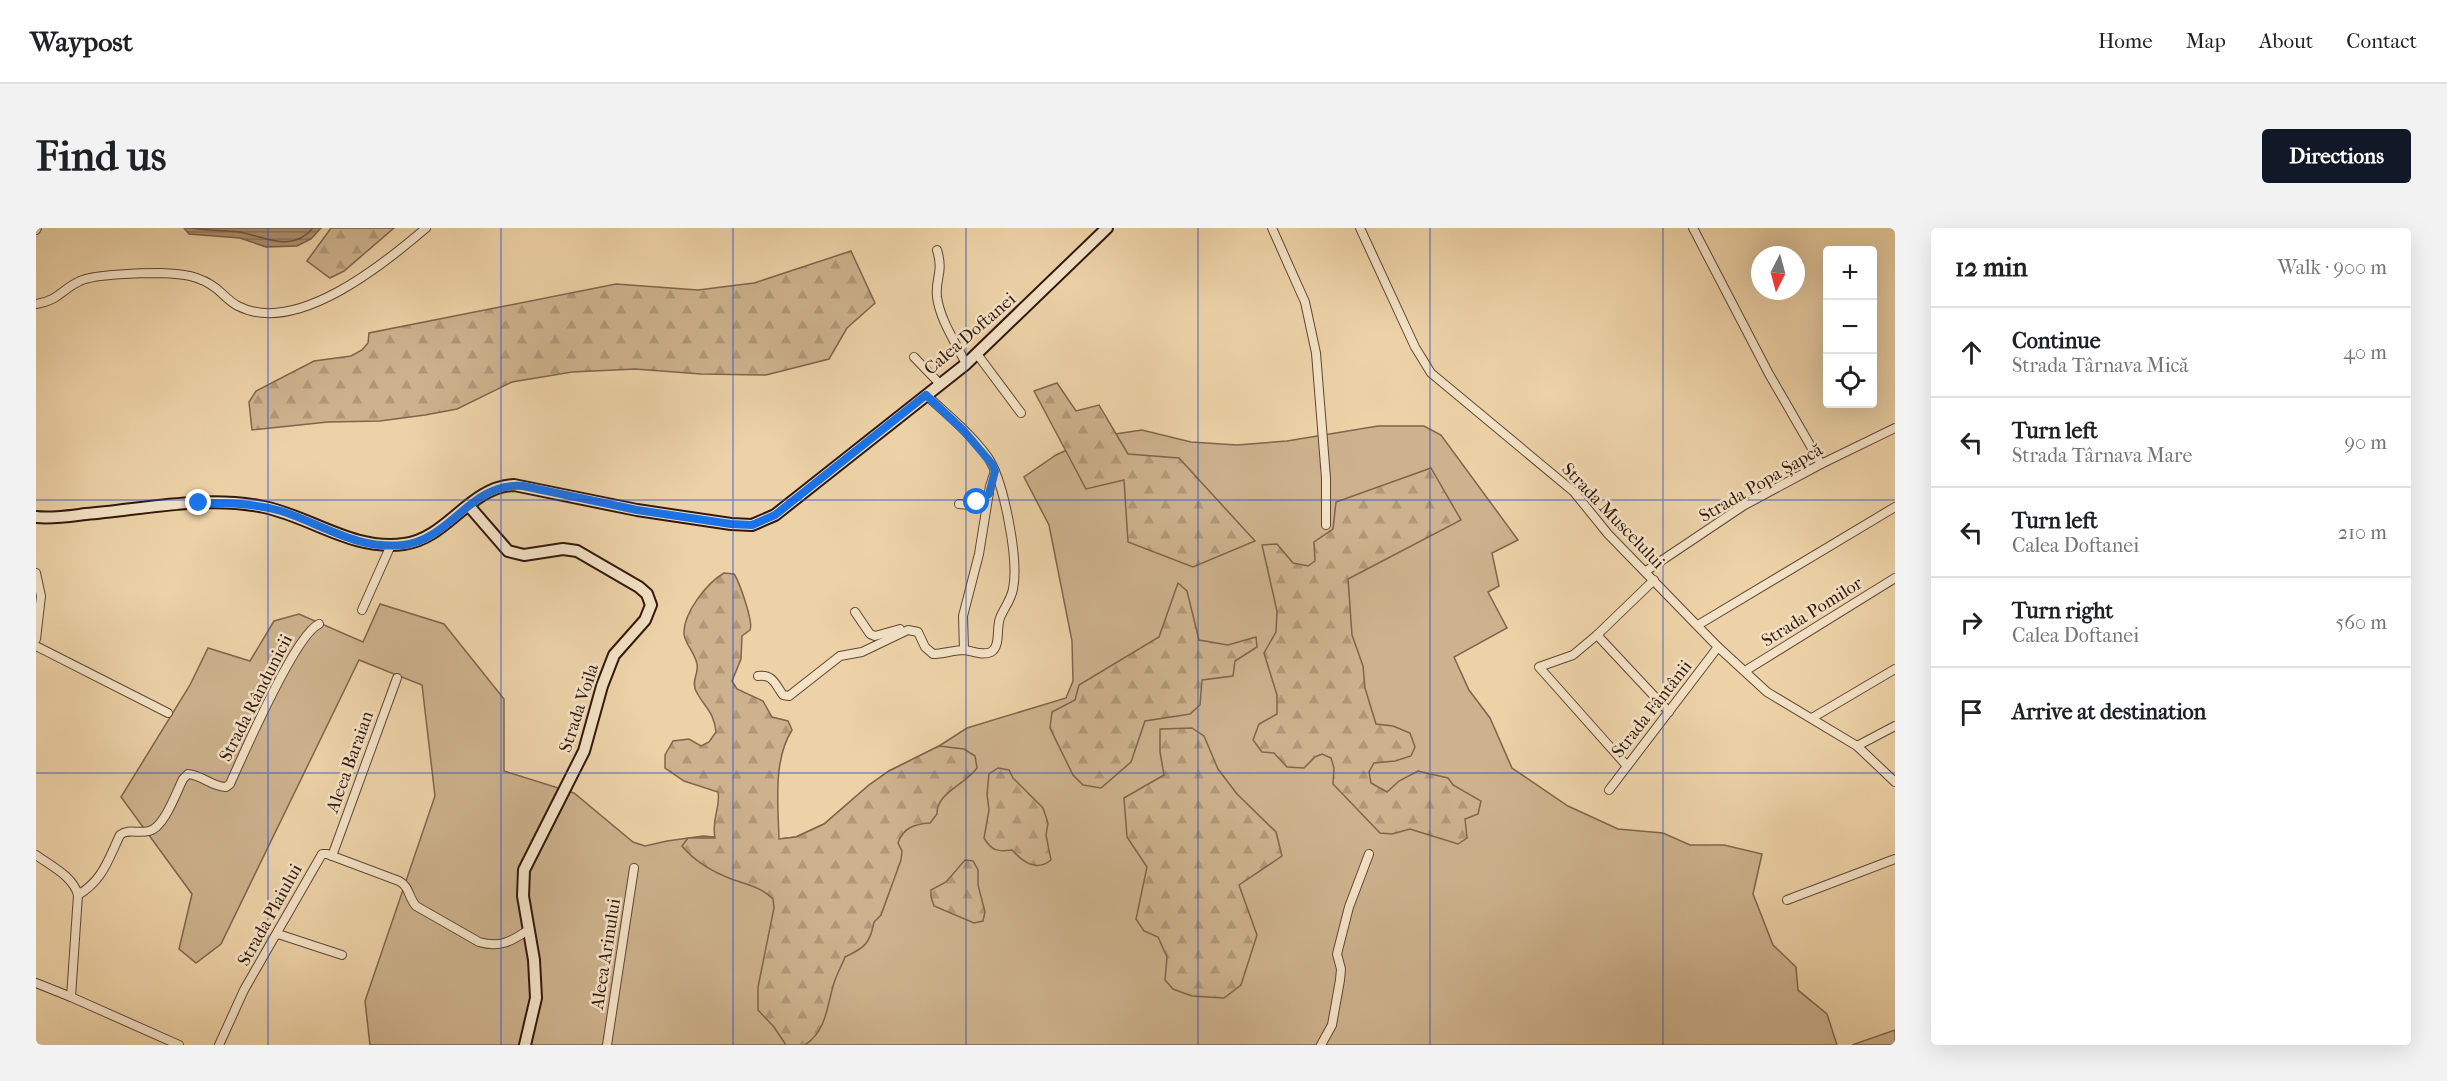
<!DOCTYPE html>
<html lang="en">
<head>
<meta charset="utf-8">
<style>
	:root { --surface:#fff; --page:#f2f2f2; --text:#202124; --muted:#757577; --line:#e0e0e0; --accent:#111827 }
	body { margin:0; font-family:"IM FELL French Canon",serif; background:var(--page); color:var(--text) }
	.controls { position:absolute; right:18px; top:18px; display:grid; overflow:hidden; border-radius:6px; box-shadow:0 6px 24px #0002 }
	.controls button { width:54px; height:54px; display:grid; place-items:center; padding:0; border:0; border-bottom:2px solid var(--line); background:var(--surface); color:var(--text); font:30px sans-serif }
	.compass { position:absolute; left:1715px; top:18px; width:54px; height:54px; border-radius:50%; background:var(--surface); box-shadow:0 6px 24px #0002; rotate:186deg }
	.stop { position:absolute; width:18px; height:18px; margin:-14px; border:4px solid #1a73e8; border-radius:50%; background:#fff }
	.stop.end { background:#1a73e8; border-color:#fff; box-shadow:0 2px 6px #0008 }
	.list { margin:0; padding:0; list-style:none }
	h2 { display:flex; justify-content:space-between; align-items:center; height:78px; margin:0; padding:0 24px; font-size:26px }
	h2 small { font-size:20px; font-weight:400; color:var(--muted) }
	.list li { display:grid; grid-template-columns:39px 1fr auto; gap:18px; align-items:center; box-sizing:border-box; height:90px; padding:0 24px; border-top:2px solid var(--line) }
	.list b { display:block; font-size:22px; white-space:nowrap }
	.list p { margin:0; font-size:20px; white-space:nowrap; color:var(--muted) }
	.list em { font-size:20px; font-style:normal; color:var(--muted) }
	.icon { flex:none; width:33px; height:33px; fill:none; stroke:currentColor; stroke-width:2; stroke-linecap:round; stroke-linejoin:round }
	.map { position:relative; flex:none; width:1859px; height:817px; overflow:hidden; border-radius:6px }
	header { display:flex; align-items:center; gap:36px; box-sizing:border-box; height:84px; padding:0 30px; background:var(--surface); border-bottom:2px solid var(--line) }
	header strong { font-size:28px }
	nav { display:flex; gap:33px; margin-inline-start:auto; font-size:21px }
	.intro { display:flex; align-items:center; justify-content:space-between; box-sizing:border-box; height:144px; padding:0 36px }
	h1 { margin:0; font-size:42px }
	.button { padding:15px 27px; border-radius:6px; background:var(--accent); color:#fff; font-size:21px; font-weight:700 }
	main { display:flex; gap:36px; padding:0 36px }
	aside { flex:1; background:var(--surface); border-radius:6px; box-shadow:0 6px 24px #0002 }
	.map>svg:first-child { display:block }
	.grass { fill:#cdb28d; stroke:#80644c; stroke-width:1.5 }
	.forest { fill:url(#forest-firs); stroke:#80644c; stroke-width:1.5 }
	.water { fill:url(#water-rules); stroke:#7c6149; stroke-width:1.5 }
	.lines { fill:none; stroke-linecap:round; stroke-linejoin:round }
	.shore { stroke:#70543f; stroke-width:1.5 }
	.minor-casing { stroke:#614633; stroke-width:10 }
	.secondary-casing { stroke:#32170c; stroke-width:14 }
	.minor { stroke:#f3e2c6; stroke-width:8 }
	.secondary { stroke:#f3e2c6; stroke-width:10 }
	.route { stroke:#1a73e8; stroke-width:8 }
	.grid { fill:none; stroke:#1d4ed8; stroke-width:1.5; stroke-opacity:0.55 }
	.labels { text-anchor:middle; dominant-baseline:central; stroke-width:5; stroke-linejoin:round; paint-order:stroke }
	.street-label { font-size:18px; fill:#32170c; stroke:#f3e2c6 }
</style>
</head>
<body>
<header>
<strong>Waypost</strong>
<nav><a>Home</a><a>Map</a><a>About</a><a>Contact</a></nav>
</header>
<div class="intro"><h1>Find us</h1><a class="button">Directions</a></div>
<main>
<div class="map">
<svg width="1859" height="817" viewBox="0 0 1859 817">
	<defs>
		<pattern id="forest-firs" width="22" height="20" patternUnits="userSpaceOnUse" patternTransform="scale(1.5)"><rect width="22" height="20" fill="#cdb28d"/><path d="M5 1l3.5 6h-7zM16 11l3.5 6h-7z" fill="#b09878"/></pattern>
		<pattern id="water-rules" width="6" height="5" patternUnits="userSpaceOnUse" patternTransform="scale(1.5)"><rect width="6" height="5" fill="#ad9272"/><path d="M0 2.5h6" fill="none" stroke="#8d765c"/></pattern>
	</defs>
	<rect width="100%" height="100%" fill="#edd2a7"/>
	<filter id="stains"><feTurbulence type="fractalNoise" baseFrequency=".00333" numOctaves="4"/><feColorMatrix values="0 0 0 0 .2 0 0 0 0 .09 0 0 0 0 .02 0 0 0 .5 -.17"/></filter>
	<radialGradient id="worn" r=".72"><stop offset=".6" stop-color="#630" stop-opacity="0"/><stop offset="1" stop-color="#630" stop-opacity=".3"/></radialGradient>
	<g class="grass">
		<path d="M1342,198H1388L1405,207L1482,312L1456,325L1463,358L1452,364L1471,400L1418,429L1433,462L1454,490L1476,540L1532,578L1582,601L1627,605L1654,617H1688L1726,626L1717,666L1737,717L1760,739L1762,762L1791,786L1801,817H334L329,773L399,568L386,457L323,432L185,716L160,735L143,721L156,666L85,569L154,457L172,420L214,433L238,393L263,386L327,414L344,376L408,396L468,471V543L538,565L597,614L609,618L631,613L667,608L726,613L760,609L788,596L833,557L853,543L903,518L931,500L1030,470L1037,453L1036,413L1013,297L988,249L1020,227L1059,209L1106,202L1155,214L1201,217L1251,213Z"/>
		<path d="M1859,802V817H1816Z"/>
	</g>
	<g class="forest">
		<path d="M295,0H358L308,43L294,50L271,33Z"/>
		<path d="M815,23L839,75L811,100L793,131L730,147L665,146L599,141L536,144L476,154L421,181L389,187L344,193L292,194L216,202L213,174L220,163L278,133L315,128L326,122L332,115L333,105L580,56L662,62L718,55Z"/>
		<path d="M1021,155L1040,183L1063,177L1092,226L1143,230L1219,313L1157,339L1092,314L1088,252L1050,261L998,163Z"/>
		<path d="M1395,240L1425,292L1312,351L1316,407L1327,438L1329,460L1340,496L1357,498L1374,505L1379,519L1375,528L1359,533L1338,535L1333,544L1335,555L1351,564L1363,553L1382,543L1412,550L1417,557L1445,573L1442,586L1429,591L1431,610L1422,616L1374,601L1356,606L1344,605L1297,556L1298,540L1295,530L1286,526L1279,529L1268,540L1251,539L1238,525L1226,524L1217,512L1223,496L1241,486V467L1228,425L1240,404L1241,383L1226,317L1241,316L1257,335L1272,338L1279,333L1278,314L1297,301L1300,274Z"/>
		<path d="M688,345L698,346C703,353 718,395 714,402C712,404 708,406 706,408L705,431L696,453L701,461L727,473L736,489L752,493L756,502C737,532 742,576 743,611L760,609L788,596L833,557L853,543L903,518L928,521L939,528L941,540C930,556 900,565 901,586L894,595C878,596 867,600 862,615L866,623L865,632L845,687L838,694C834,716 828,720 809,729C806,737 802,744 799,752C791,774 792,802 769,817H750L738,799L722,782V759L738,680L737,671C726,660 713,657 698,652C679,645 659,634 646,618L652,610H679C675,590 685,580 682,564L648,553L629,540V527L637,513L653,511L665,518L673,514L680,504C678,483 668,479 660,463C655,453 663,445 661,436C659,425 649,416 648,406C647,385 671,355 688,345Z"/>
		<path d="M1142,355L1151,363L1163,412L1192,417L1220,409L1221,419L1199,433L1197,448L1166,452L1164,477L1154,486L1109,493L1095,534L1065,560L1047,557L1037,547L1014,500L1016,484L1039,472L1043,457L1123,409Z"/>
		<path d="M1156,500L1168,508L1182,541L1201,566L1240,604L1246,628L1203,657L1221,707L1205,757L1188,770L1156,768L1137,761L1129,752L1131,729L1122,709L1108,703L1100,691L1111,639L1091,609L1088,570L1128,547L1124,524V501Z"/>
		<path d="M962,540L973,542L977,550L1007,580L1012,595L1010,607L1015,632C1000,644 987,634 976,622C961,624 956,623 948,610L953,582L951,566L953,546Z"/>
		<path d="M929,632L937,633L942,642V657L949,684L947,693L938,695L898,678L895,669V662L910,654Z"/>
	</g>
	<path class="water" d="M148,0H285L275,11L261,18L230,19L204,10L153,6Z"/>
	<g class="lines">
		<path class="shore" d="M156,0C171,3 187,2 203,4C228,8 255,26 277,0"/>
		<g class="minor-casing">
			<g id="minor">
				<path d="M1236,0L1269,74L1280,125L1290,250V297"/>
				<path d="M1324,0L1379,119L1395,145L1538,264L1572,306L1682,419L1731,464L1821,518L1859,554"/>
				<path d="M1657,0L1733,146L1785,236"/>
				<path d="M0,2L1,0"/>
				<path d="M901,22C908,45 899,49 901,69C904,92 920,115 930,136"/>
				<path d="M0,76C22,73 26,61 44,53C58,46 108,45 125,45C147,46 163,47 181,61C187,66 194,74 202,78C260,108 348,36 390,0"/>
				<path d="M941,126L985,185"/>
				<path d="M878,129L904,156"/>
				<path d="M923,276L934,277L953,266"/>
				<path d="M1610,343L1707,278L1785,236L1859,200"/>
				<path d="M0,345L5,368L0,411"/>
				<path d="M326,382L355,317"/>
				<path d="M819,384L834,406L839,408L864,401"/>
				<path d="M1662,397L1859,279"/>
				<path d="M1561,407L1633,484"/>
				<path d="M0,418L132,485"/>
				<path d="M928,422L927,388L943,326L954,258L959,243"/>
				<path d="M1709,443L1859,350"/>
				<path d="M722,448C737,446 739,456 747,467L753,468L804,428L826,424L872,402L882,404L889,419L897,426C907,426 918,422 928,422C937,423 946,428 955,424C965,418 960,400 964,390C968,380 975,372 977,361C983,332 968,252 951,228C934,205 911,186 890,167"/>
				<path d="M1776,490L1859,441"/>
				<path d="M1821,518L1859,498"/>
				<path d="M1591,538L1503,439L1537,427L1561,407L1618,352"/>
				<path d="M1573,562L1682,419"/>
				<path d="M0,627C15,638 37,648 42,667L35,769L143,817"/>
				<path d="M296,628L361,450"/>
				<path d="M42,667C67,652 72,632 84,607C93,600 102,606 113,603C128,600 140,565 147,551L152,546C166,547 176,559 190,559L194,556C207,527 259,407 283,396"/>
				<path d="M1751,672L1859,631"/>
				<path d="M242,706L306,727"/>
				<path d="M0,755L35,769"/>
				<path d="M183,817L208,762L286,626H291L363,653C374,659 372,669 380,678L443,714C463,720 475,714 492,702"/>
				<path d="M571,817L598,640"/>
				<path d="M1285,817L1296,797L1304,752L1305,741L1301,726L1313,679L1333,626"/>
			</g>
		</g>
		<g class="secondary-casing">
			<g id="secondary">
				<path d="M433,278L472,323L488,327L527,321L541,323L603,359L611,366L615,377L609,392L578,427L566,458L548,523L488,642L487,668L498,732L500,770L489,817"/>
				<path d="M0,289C16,291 34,288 50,286C108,281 170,267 228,279C276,289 316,323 368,316C412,310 433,259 478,257L601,282L695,296L716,297L739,287L930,136L1071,0"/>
			</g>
		</g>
		<use href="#minor" class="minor"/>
		<use href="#secondary" class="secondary"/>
	</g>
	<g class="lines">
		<path class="route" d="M163,275C190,275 218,275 245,283C286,296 321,322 367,317C416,311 434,254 487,258L601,282L695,296L716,297L739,287L890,167L928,203L956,236L959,243L953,266L941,274"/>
	</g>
	<path class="grid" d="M232,0V817M465,0V817M697,0V817M930,0V817M1162,0V817M1394,0V817M1627,0V817M0,272H1859M0,545H1859"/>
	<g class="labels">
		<g class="street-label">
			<text transform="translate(934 106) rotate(-41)">Calea Doftanei</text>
			<text transform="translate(1725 255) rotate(-30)">Strada Popa Șapcă</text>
			<text transform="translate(1577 288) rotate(46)">Strada Muscelului</text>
			<text transform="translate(1776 384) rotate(-32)">Strada Pomilor</text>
			<text transform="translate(220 470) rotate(-63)">Strada Rândunicii</text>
			<text transform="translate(543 480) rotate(-72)">Strada Voila</text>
			<text transform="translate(1616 481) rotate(-52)">Strada Fântânii</text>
			<text transform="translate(314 534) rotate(-70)">Aleea Baraian</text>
			<text transform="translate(234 687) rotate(-61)">Strada Plaiului</text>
			<text transform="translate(570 726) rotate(-81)">Aleea Arinului</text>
		</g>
	</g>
	<rect width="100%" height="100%" filter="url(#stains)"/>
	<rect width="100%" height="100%" fill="url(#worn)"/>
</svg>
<div class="controls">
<button>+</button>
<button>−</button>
<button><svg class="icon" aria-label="locate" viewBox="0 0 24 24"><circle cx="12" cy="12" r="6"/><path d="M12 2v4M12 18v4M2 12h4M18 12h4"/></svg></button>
</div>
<svg class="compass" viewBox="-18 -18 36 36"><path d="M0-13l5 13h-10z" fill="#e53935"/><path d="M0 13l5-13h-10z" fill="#757577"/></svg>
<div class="stop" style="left:941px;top:274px"></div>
<div class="stop end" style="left:163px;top:275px"></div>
</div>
<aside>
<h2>12 min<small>Walk · 900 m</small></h2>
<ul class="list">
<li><svg class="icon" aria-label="ahead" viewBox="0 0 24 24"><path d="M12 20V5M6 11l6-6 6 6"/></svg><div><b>Continue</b><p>Strada Târnava Mică</p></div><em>40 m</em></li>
<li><svg class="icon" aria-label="left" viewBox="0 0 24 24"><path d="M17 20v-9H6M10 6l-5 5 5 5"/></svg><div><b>Turn left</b><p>Strada Târnava Mare</p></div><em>90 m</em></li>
<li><svg class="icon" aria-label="left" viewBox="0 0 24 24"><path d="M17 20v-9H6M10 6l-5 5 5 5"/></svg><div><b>Turn left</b><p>Calea Doftanei</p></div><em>210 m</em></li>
<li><svg class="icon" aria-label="right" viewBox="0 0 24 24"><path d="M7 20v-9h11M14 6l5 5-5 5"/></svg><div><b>Turn right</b><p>Calea Doftanei</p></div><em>560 m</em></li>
<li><svg class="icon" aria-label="arrive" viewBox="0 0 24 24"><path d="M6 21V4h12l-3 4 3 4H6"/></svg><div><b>Arrive at destination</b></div></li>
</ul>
</aside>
</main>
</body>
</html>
